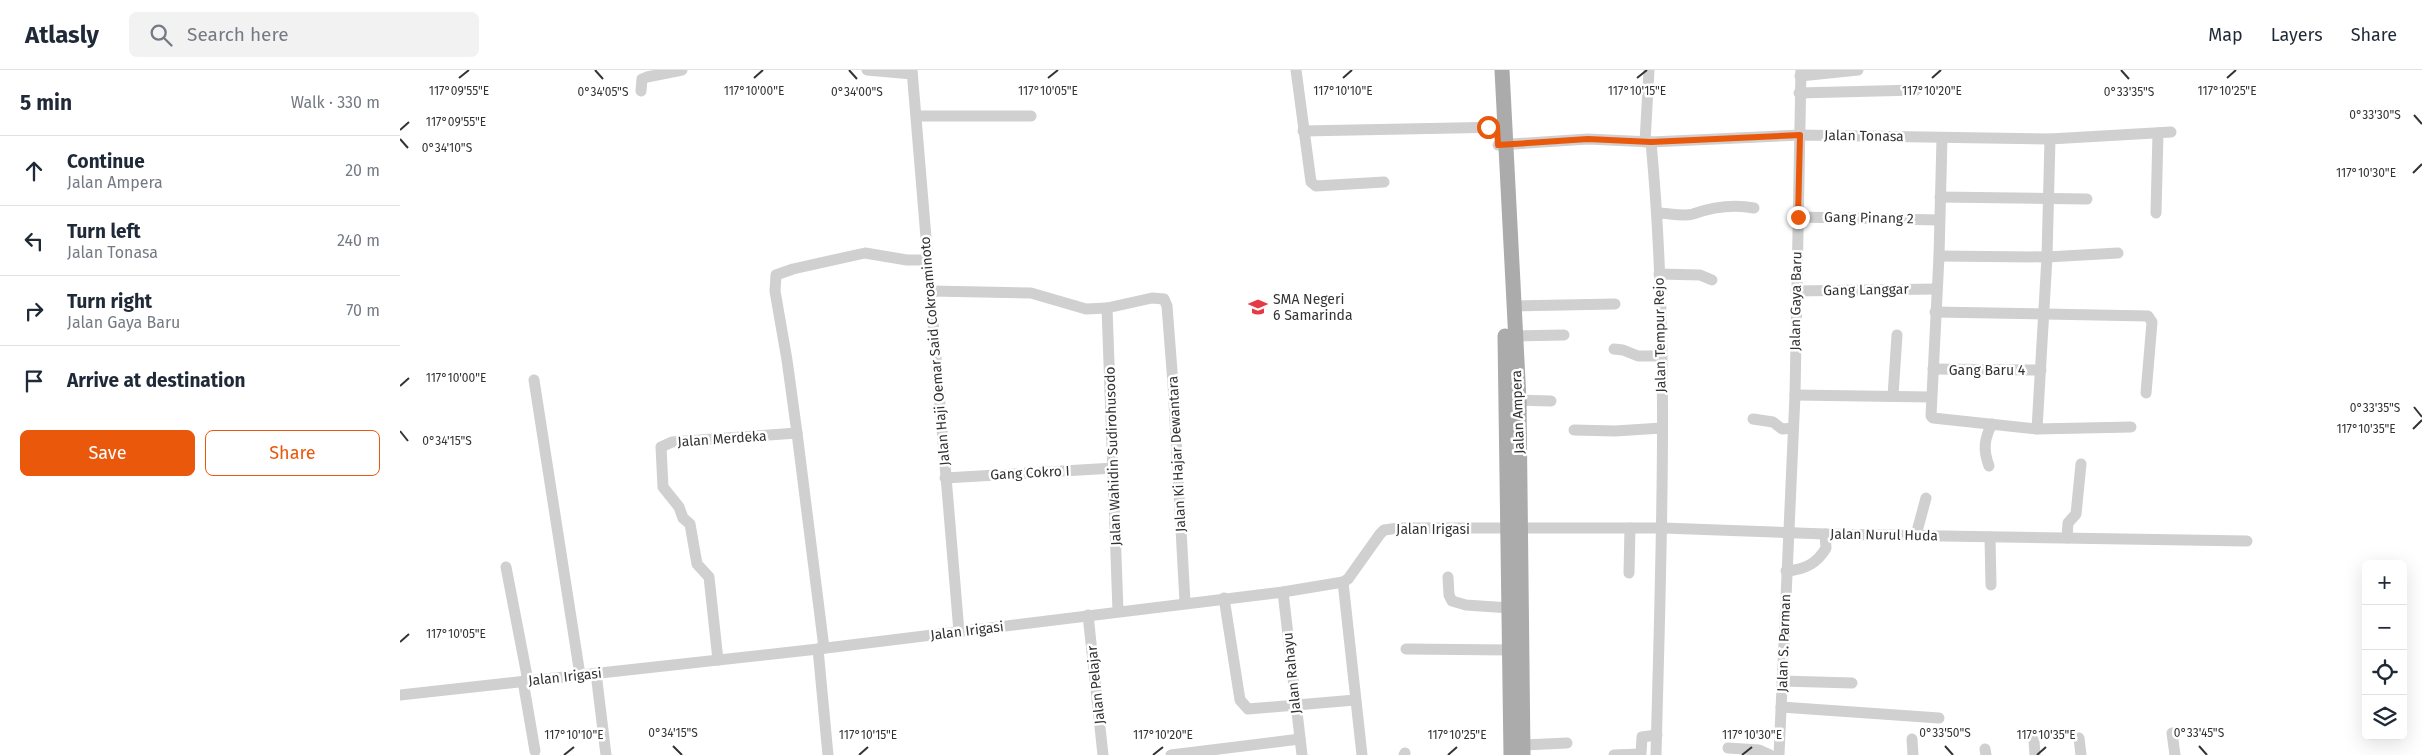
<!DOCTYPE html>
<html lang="en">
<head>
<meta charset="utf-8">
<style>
	:root { --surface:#fff; --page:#f2f2f3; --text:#1f2937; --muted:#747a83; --line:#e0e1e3; --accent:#ea580c }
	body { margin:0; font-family:"Fira Sans",sans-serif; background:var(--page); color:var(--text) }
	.controls { position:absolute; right:15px; bottom:15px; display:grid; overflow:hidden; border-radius:8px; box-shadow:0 5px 20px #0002 }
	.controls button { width:45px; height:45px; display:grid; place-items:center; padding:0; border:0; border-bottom:1px solid var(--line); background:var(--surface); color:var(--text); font:25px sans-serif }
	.stop { position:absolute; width:15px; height:15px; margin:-11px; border:4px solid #ea580c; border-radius:50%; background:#fff }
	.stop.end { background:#ea580c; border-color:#fff; box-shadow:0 1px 5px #0008 }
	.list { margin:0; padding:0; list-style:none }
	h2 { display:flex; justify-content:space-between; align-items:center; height:65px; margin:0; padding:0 20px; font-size:21px }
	h2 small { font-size:16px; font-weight:400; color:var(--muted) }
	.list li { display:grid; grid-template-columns:32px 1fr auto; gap:15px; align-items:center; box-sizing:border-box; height:70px; padding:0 20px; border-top:1px solid var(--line) }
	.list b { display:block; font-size:19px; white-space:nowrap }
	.list p { margin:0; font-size:16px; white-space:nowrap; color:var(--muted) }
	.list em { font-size:16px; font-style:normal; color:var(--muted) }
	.actions { display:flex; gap:10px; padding:15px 20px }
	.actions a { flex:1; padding:11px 0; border:1px solid var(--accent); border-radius:8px; text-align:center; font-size:18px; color:var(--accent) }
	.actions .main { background:var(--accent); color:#fff }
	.icon { flex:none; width:28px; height:28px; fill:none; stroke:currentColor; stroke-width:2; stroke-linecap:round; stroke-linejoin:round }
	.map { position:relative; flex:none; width:2022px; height:685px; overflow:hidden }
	header { display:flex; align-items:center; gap:30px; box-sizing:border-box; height:70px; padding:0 25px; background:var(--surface); border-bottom:1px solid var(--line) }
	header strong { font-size:24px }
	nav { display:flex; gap:28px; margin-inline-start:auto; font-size:18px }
	.search { width:350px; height:45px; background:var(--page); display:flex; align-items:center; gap:12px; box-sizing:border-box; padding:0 18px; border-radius:8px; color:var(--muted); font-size:19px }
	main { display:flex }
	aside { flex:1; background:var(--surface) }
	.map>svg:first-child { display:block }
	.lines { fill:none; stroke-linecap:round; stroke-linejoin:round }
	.minor { stroke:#d0d0d0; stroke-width:11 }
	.major { stroke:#ababab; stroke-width:15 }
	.route { stroke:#ea580c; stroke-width:6 }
	.ticks { fill:none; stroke:#333; stroke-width:2 }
	.labels { text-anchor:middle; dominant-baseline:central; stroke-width:5; stroke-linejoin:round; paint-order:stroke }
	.street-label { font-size:14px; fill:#333; stroke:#fff }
	.poi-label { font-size:14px; fill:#333; stroke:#fff; text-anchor:start }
	.ticks-label { font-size:12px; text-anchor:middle; fill:#333; stroke:#fff; stroke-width:5; stroke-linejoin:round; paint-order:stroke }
</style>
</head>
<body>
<header>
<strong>Atlasly</strong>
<div class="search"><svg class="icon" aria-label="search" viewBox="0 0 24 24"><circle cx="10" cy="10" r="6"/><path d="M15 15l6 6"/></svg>Search here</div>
<nav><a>Map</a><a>Layers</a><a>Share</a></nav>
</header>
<main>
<aside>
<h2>5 min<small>Walk · 330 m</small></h2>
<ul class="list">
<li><svg class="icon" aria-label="ahead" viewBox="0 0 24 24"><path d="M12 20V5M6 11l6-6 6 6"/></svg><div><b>Continue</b><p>Jalan Ampera</p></div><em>20 m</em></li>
<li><svg class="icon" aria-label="left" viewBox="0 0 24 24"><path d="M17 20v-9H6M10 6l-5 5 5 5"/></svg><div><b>Turn left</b><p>Jalan Tonasa</p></div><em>240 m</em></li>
<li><svg class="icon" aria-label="right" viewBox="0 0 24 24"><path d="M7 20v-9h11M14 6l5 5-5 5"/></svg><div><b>Turn right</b><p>Jalan Gaya Baru</p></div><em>70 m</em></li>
<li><svg class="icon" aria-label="arrive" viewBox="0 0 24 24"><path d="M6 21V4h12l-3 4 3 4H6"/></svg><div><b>Arrive at destination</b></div></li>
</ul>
<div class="actions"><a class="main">Save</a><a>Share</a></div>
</aside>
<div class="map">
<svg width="2022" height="685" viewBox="0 0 2022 685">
	<rect width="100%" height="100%" fill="#fff"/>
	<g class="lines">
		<g class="minor">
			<path d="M467,0L512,4"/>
			<path d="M512,0L559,562"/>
			<path d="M896,0L911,112L916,116L984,112"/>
			<path d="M1400,6L1458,0"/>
			<path d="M241,21L242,9L247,7L282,0"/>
			<path d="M1399,23L1516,20"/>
			<path d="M517,46H631"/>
			<path d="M903,61L1105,57"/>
			<path d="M1542,68L1539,186L1531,346L1533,348L1637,359L1731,357"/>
			<path d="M1245,72L1249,0"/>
			<path d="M1251,72C1270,276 1261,481 1256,685"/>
			<path d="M1098,75L1188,69L1251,72L1400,65L1650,69L1771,62"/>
			<path d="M1540,127L1687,129"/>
			<path d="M1257,143C1268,143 1283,147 1293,144C1313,137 1332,134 1354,138"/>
			<path d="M1756,143L1758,63"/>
			<path d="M1398,147L1539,150"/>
			<path d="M1539,186L1647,187L1718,183"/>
			<path d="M1259,204L1300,205L1312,210"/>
			<path d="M531,221L631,223L686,239L707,238L752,228L764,229L767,236L773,314L785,532"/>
			<path d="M1396,221L1536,219"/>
			<path d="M1113,236L1215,234"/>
			<path d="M707,238L718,541"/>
			<path d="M1535,242L1748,246L1752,252L1746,323"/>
			<path d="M1115,266L1164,265"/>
			<path d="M1214,279L1223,280L1238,286H1261"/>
			<path d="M1533,299L1641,300"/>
			<path d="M134,310L180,605"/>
			<path d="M1395,325L1530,327"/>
			<path d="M1493,326L1497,265"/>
			<path d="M1119,330L1151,331"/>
			<path d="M1353,349L1373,352L1382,359L1393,358"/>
			<path d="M1637,359L1647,187L1650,69"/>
			<path d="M1174,360L1215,361L1262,358"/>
			<path d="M397,363L387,290L375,221L376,205L393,199L465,183L507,190H527"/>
			<path d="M1589,396C1583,380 1584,369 1592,354"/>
			<path d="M545,408L714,398"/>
			<path d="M1516,465L1526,428"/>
			<path d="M1590,467L1591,515"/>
			<path d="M1667,468L1668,453L1676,444L1681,394"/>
			<path d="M106,497L128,611"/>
			<path d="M1386,501C1404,500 1417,494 1426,478L1425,464"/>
			<path d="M1229,503L1230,458"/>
			<path d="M1048,507L1049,525L1052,531L1066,535L1110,538"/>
			<path d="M943,512L962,685"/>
			<path d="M883,522L902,685"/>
			<path d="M824,528L840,630L848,639L955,630"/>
			<path d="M688,545L703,685"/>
			<path d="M418,579L428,685"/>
			<path d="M1006,579L1110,580"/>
			<path d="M318,590L309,507L297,494L290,454L283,448L279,437L263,417L261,377L272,372L397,363L424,578"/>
			<path d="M196,603L206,685"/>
			<path d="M123,611L135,681"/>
			<path d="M1382,611L1452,613"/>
			<path d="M0,625L418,579L883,522L943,512L948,509L980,464L984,460L999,458H1263L1425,464L1847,471"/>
			<path d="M1381,637L1539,648"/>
			<path d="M1772,663L1775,685"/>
			<path d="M1679,668L1681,685"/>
			<path d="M1512,669L1513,685"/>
			<path d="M1634,671L1635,685"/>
			<path d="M1123,675L1167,673"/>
			<path d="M1328,678L1359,680L1370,685"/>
			<path d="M1585,679L1586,685"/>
			<path d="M771,685L900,669"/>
			<path d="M1004,685L1005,683"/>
			<path d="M1214,685L1241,684L1242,667L1257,665"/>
			<path d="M1379,685L1395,325L1401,0"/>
		</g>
		<g class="major">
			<path d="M1102,0L1119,330L1123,685"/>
			<path d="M1105,266L1111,685"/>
		</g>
	</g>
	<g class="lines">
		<path class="route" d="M1088,57H1097L1098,75L1188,69L1251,72L1400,65L1398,147"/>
	</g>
	<path class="ticks" d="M195,0L203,9M449,0L457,9M1721,0L1729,9M59,8L69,0M354,8L363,0M648,8L658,0M943,8L952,0M1237,8L1247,0M1532,8L1541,0M1827,8L1836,0M2014,45L2022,54M0,60L9,52M0,69L8,78M2013,103L2022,94M0,316L9,308M2014,337L2022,347M2013,359L2022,350M0,361L8,371M0,572L9,564M273,676L282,685M1545,676L1553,685M1799,676L1807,685M164,685L174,677M459,685L468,677M753,685L763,677M1048,685L1057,677M1342,685L1352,677M1637,685L1646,677"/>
	<defs>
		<g id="school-bare" transform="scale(1.5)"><path d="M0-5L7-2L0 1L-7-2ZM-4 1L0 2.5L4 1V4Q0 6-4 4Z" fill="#e63946" stroke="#fff" stroke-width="2.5" paint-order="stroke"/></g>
	</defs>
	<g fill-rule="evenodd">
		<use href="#school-bare" x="858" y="237"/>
	</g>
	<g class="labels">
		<g class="street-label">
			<text transform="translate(1464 66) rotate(1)">Jalan Tonasa</text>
			<text transform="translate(1469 148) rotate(1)">Gang Pinang 2</text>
			<text transform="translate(1466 220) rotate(-1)">Gang Langgar</text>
			<text transform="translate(1396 231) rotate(-89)">Jalan Gaya Baru</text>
			<text transform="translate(1260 265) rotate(-91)">Jalan Tempur Rejo</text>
			<text transform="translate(535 281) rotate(-95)">Jalan Haji Oemar Said Cokroaminoto</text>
			<text x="1587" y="300">Gang Baru 4</text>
			<text transform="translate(1118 342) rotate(-92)">Jalan Ampera</text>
			<text transform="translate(322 369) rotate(-4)">Jalan Merdeka</text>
			<text transform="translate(777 384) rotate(-93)">Jalan Ki Hajar Dewantara</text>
			<text transform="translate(713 386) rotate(-92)">Jalan Wahidin Sudirohusodo</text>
			<text transform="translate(630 403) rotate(-3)">Gang Cokro I</text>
			<text x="1033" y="459">Jalan Irigasi</text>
			<text transform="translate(1484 465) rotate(1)">Jalan Nurul Huda</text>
			<text transform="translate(567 561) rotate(-7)">Jalan Irigasi</text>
			<text transform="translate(1384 573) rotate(-88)">Jalan S. Parman</text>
			<text transform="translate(892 603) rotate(-96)">Jalan Rahayu</text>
			<text transform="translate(165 607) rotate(-6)">Jalan Irigasi</text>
			<text transform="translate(696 615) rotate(-96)">Jalan Pelajar</text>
		</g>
		<g class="poi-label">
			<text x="873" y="229">SMA Negeri<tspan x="873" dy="16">6 Samarinda</tspan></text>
		</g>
	</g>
	<g class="ticks-label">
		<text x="59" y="25">117°09'55"E</text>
		<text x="354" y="25">117°10'00"E</text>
		<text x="648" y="25">117°10'05"E</text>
		<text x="943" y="25">117°10'10"E</text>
		<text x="1237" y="25">117°10'15"E</text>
		<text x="1532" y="25">117°10'20"E</text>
		<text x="1827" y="25">117°10'25"E</text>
		<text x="203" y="26">0°34'05"S</text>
		<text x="457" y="26">0°34'00"S</text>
		<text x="1729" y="26">0°33'35"S</text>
		<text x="1975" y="49">0°33'30"S</text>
		<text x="56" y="56">117°09'55"E</text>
		<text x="47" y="82">0°34'10"S</text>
		<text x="1966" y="107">117°10'30"E</text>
		<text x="56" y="312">117°10'00"E</text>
		<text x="1975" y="342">0°33'35"S</text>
		<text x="1966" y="363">117°10'35"E</text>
		<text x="47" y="375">0°34'15"S</text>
		<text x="56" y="568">117°10'05"E</text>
		<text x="273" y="667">0°34'15"S</text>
		<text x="1545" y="667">0°33'50"S</text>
		<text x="1799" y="667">0°33'45"S</text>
		<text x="174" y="669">117°10'10"E</text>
		<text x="468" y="669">117°10'15"E</text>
		<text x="763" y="669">117°10'20"E</text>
		<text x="1057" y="669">117°10'25"E</text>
		<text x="1352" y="669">117°10'30"E</text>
		<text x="1646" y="669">117°10'35"E</text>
	</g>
</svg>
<div class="controls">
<button>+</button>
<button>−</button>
<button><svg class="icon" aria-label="locate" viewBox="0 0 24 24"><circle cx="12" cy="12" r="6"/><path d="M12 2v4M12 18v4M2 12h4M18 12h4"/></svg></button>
<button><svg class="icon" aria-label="layers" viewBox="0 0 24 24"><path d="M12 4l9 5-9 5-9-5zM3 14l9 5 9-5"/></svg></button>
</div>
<div class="stop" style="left:1088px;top:57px"></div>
<div class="stop end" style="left:1398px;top:147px"></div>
</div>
</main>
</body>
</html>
